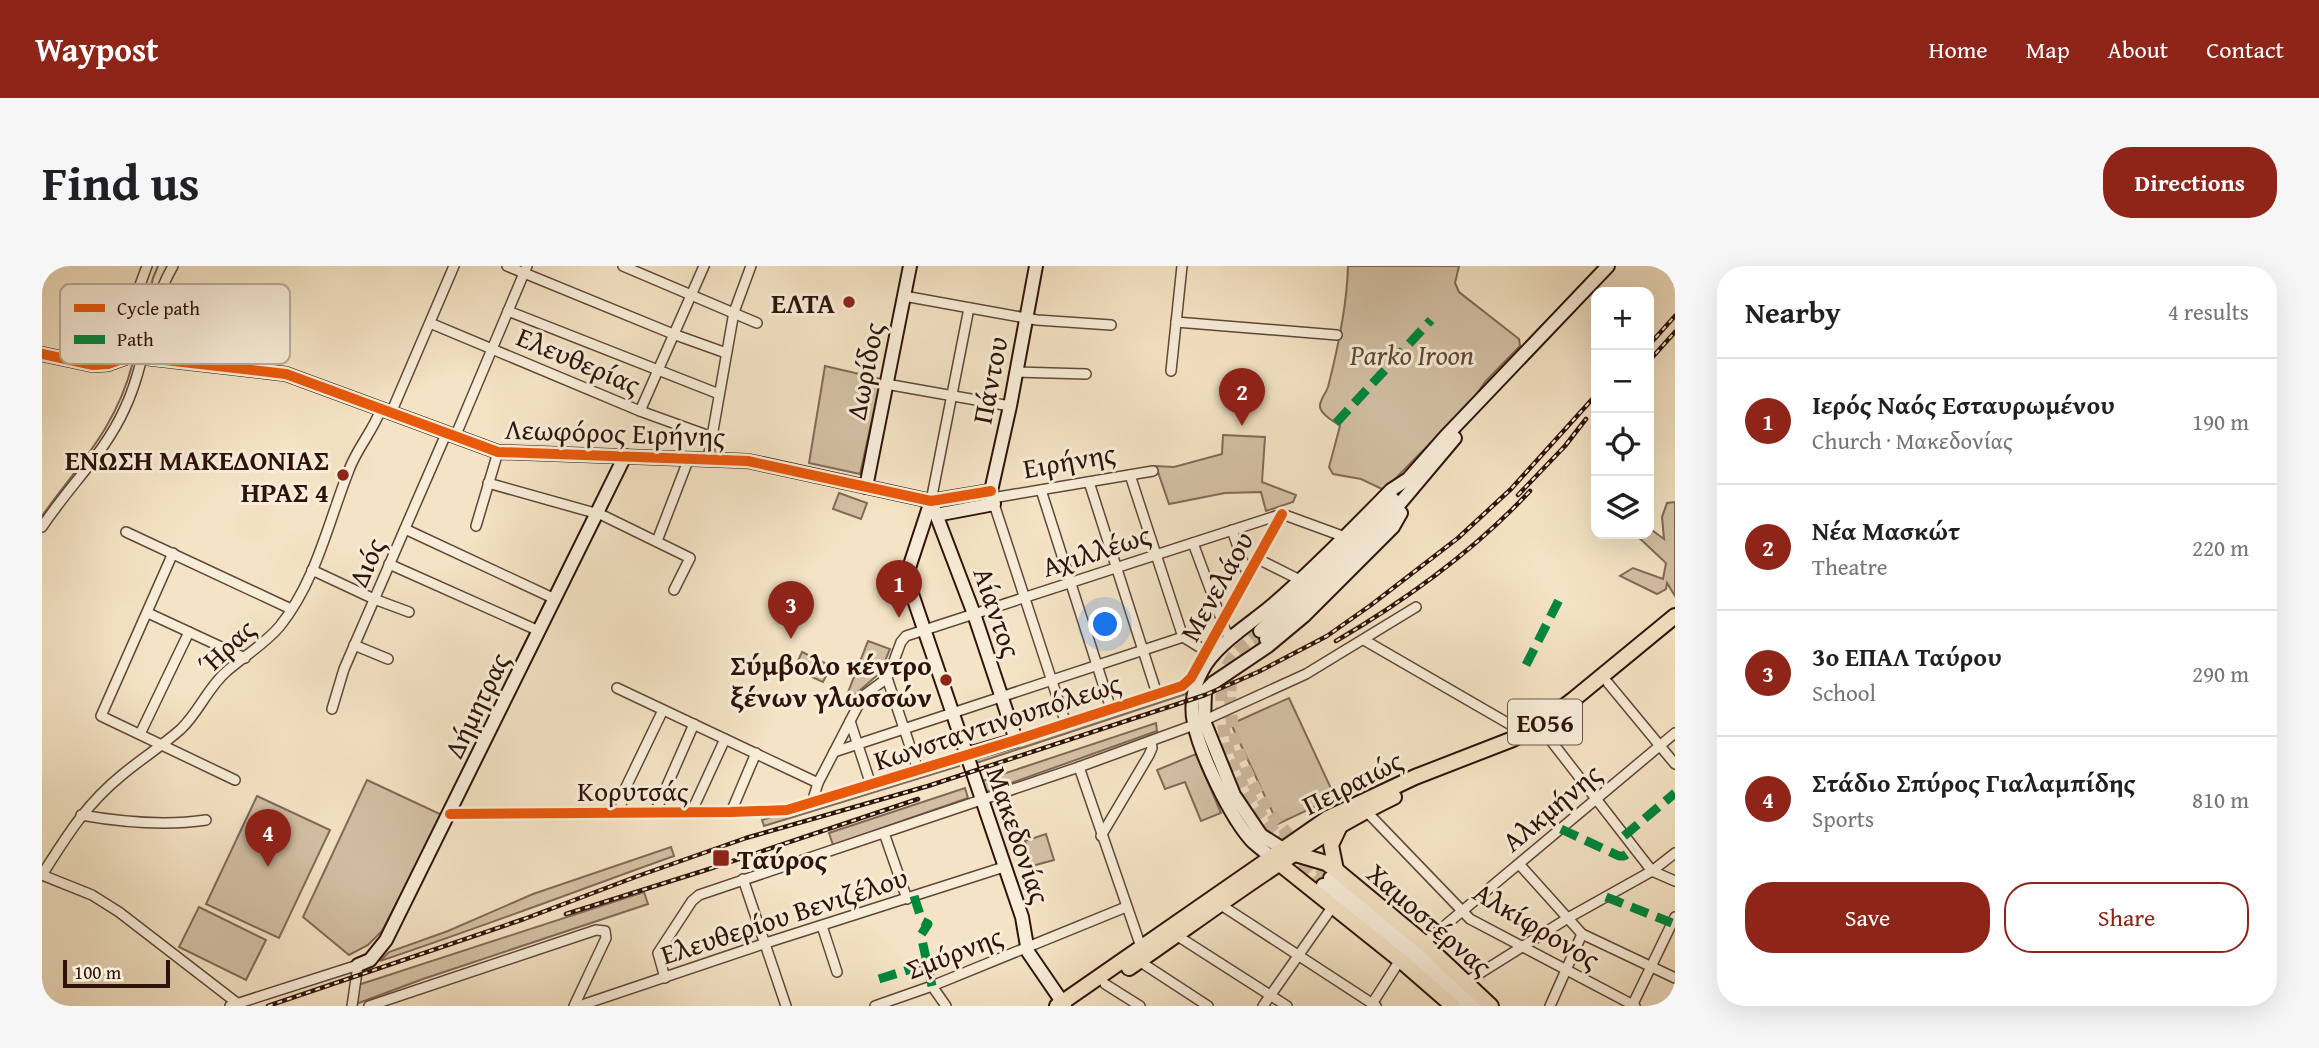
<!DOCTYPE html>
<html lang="en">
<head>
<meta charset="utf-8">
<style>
	:root { --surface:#fff; --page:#f6f6f6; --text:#202124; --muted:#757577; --line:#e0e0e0; --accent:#8f2418 }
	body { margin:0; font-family:"Gentium Book Plus",serif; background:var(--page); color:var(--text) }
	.controls { position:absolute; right:21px; top:21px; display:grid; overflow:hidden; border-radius:14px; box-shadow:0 7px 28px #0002 }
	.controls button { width:63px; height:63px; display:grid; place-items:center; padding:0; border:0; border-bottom:2px solid var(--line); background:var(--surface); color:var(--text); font:35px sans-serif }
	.scale { position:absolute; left:21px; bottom:18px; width:107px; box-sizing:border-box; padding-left:7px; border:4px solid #2f130a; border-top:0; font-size:19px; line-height:24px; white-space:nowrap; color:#2f130a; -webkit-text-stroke:5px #f8edd9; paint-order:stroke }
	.you { position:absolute; left:1064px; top:359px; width:24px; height:24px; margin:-18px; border:5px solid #fff; border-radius:50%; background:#1a73e8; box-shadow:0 0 0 10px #1a73e833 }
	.badge { display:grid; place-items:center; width:46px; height:46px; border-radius:50%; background:var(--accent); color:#fff; font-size:23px; font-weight:700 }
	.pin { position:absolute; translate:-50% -58px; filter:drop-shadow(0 2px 4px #0008) }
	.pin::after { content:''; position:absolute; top:37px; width:24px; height:21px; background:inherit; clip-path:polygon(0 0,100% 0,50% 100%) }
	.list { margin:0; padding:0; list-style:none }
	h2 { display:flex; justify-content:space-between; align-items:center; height:91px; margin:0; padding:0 28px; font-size:30px }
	h2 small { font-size:23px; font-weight:400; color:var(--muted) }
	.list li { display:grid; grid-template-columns:46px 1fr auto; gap:21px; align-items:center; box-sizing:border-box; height:126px; padding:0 28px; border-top:2px solid var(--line) }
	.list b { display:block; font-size:26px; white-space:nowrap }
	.list p { margin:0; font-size:23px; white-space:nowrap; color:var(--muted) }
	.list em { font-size:23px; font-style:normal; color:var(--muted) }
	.actions { display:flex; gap:14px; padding:21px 28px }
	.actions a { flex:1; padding:16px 0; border:2px solid var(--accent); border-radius:28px; text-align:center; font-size:24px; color:var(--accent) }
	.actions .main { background:var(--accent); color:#fff }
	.icon { flex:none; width:38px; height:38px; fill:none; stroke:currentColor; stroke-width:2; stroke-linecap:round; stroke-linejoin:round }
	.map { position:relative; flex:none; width:1633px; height:740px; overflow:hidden; border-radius:28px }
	header { display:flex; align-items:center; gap:42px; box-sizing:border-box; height:98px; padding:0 35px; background:var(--accent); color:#fff }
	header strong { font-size:33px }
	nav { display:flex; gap:38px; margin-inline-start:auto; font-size:24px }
	.intro { display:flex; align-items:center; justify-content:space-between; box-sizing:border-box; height:168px; padding:0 42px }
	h1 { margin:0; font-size:49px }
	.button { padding:18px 32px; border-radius:28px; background:var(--accent); color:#fff; font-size:24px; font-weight:700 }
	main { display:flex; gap:42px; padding:0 42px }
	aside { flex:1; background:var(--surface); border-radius:28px; box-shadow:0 7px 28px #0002 }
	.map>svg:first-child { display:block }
	.green { fill:#d3c0a4; stroke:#816a57; stroke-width:2 }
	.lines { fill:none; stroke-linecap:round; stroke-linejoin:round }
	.stream { stroke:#7d6554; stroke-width:2 }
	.secondary-tunnel { stroke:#cdb99f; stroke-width:12; stroke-dasharray:12 6; stroke-linecap:butt }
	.street-casing { stroke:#604738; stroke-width:12 }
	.secondary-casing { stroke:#2f130a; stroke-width:16 }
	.primary-casing { stroke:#2f130a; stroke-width:18 }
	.street { stroke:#f8edd9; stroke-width:9 }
	.secondary { stroke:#f8edd9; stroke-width:12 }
	.primary { stroke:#f4e3c4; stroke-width:14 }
	.rail-casing { stroke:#2f130a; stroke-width:4.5 }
	.rail { stroke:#f8edd9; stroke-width:2; stroke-dasharray:5; stroke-linecap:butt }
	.quiet { stroke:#00873e; stroke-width:9; stroke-dasharray:18 9; stroke-linecap:butt }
	.cycleway-casing { stroke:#f8edd9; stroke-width:15 }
	.cycleway { stroke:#e8590c; stroke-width:10 }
	.poi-dot { fill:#8f2418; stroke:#f8edd9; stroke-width:2.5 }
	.labels { text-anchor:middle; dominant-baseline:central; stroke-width:6; stroke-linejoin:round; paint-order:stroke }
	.shield { fill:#f8edd9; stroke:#6b5448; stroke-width:2 }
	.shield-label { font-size:26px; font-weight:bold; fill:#2f130a }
	.poi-label { font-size:28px; font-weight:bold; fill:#2f130a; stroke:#f8edd9; text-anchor:end }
	.park-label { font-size:28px; font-style:italic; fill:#604738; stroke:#f8edd9 }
	.street-label { font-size:28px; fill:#2f130a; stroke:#f8edd9 }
	.key { fill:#f8edd9; stroke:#bcac9b; stroke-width:2 }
	.key-label { font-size:19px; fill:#2f130a }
</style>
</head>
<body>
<header>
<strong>Waypost</strong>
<nav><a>Home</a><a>Map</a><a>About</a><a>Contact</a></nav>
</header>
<div class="intro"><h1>Find us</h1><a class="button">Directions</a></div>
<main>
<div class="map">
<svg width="1633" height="740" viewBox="0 0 1633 740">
	<rect width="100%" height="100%" fill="#f4e3c4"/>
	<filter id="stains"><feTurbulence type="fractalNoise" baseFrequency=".00286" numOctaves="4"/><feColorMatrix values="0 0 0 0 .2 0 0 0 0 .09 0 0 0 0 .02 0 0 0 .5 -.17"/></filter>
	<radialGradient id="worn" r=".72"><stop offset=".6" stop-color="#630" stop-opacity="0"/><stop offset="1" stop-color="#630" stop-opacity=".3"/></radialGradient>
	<g class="green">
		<path d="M1306,0H1417L1413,17L1417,26L1477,73L1478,80L1443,116L1430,135L1342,224L1319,213L1291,208L1287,201L1298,160C1292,155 1279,149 1278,141C1277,135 1284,127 1286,121C1296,82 1305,41 1306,0Z"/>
		<path d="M783,100L839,113L818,208L767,197Z"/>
		<path d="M1181,169L1223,171L1220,216L1254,229L1251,236L1224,245L1219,226L1183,227L1127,238L1114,200L1132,201L1180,188Z"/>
		<path d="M797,227L825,237L819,253L791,243Z"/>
		<path d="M1633,236V330L1625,317L1624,323L1615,328L1578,310L1591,302L1621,313L1624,297L1593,268H1607V262L1622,273L1620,251L1625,237Z"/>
		<path d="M826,375L848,383L838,407L810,431L805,429Z"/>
		<path d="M760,386L789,400L781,416L752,403Z"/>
		<path d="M1145,422L1144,428L928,499L925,490Z"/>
		<path d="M1247,432L1293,531L1236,558L1189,458Z"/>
		<path d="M1114,457L1115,465L938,528L934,517Z"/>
		<path d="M1154,488L1179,547L1159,555L1143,516L1123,523L1115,504Z"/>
		<path d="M914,493L917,500L722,560L720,554Z"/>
		<path d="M325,514L400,549L340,665L326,679L307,689L261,651Z"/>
		<path d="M923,522L926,532L791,579L787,567Z"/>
		<path d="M215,530L288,564L237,672L164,638Z"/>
		<path d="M1004,568L1012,594L990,600L983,575Z"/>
		<path d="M629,581L632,590C534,625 437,662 338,695L347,686L406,665L491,628Z"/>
		<path d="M602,626L606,638L381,713L314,738L316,719Z"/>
		<path d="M157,641L224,674L204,714L137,681Z"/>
	</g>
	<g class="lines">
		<g class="stream">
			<path d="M93,87L111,12L116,0"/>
			<path d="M0,250C38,197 74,162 91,96"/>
		</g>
		<g class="secondary-tunnel">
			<path d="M1218,365C1207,376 1191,386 1185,400C1178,414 1179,432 1180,448C1185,519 1234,571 1281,619"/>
			<path d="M1224,373C1214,382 1200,391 1193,403C1187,415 1188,432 1189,445C1193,513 1241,567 1288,612"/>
		</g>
		<g class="street-casing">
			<g id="street">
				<path d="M465,0L631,68L684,87"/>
				<path d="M581,0L715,57"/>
				<path d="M862,30L995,54L1069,59"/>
				<path d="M466,45L677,128"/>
				<path d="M1134,56L1295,69"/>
				<path d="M388,57L598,145L670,171"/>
				<path d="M80,91L98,19L105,0"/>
				<path d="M1129,105L1140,0"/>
				<path d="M974,106L1044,108"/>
				<path d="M844,118L968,140"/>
				<path d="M598,145L662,0"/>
				<path d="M349,147L412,0"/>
				<path d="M413,171L485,0"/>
				<path d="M666,193L692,46L709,0"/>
				<path d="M1088,209L1141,371"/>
				<path d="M1047,216L1115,428"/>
				<path d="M446,217L560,249L648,292L632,324"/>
				<path d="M999,224L1069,443"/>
				<path d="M950,232L1111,205"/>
				<path d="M889,235L927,42"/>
				<path d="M952,238L1024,458"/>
				<path d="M434,260L456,186"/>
				<path d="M0,261C27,220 63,187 83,142C105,95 104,47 131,0"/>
				<path d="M363,263L513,333"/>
				<path d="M1190,264L1206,310"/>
				<path d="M84,266L249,343"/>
				<path d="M615,275L647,192"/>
				<path d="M1151,277L1184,366L1192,371"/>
				<path d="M131,287L59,450L193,514"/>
				<path d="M1216,293L1258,314"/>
				<path d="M347,298L497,365"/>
				<path d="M270,304L332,333L367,346"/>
				<path d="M106,347L203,392"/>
				<path d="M1322,374L1483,467"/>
				<path d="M312,379L346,393"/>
				<path d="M845,412L876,504"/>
				<path d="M1566,417L1633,498"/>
				<path d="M575,422L776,517"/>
				<path d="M290,443L302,403L404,168"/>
				<path d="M808,455L829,519"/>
				<path d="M1503,467L1610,605L1633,615"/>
				<path d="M98,468L147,366"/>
				<path d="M974,474L1146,417L1240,248"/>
				<path d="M792,486L1141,371L1164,385"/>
				<path d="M1037,501L1099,681"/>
				<path d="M774,536L772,530L776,517L821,430L840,416L847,408L859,376L864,370L1240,248L1303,271"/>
				<path d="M1324,545L1428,653L1593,740"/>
				<path d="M689,546L714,487"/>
				<path d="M577,547L583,523L621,444"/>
				<path d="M613,547L652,458"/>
				<path d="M649,547L683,473"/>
				<path d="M408,548L689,546L745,544L923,489"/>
				<path d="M39,549C79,556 124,560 164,554"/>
				<path d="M842,567L865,633"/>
				<path d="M1059,570L1107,489L1110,482L1109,476"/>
				<path d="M1477,598L1540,668L1633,712"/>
				<path d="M0,609C24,571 44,538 80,509C99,493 120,480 139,463C157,446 166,421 185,405C202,390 223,378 238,360C274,315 286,257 307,204C315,182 331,165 339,143"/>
				<path d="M0,609L50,629L77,646L195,737"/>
				<path d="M701,613L744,740"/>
				<path d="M1179,639L1334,740"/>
				<path d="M780,660L795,706"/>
				<path d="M1134,669L1245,740"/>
				<path d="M1382,677L1633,467"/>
				<path d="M1097,695L1166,740"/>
				<path d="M623,712L616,687L650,635L657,629L1037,501L1152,459L1264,408L1374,341"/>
				<path d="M1424,716L1526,652L1610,605L1633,587"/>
				<path d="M1063,718L1098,740"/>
				<path d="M890,720L904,740"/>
				<path d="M1330,738L1358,694"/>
				<path d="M188,740L316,699L310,740"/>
				<path d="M327,740L554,664L563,665L564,672L532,740"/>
				<path d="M537,740L724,677L962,601"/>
				<path d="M833,740L890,720L1084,641"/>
				<path d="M1221,740L1291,640"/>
				<path d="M1508,740L1540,668"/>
				<path d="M1590,740L1633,651"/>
			</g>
		</g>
		<g class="secondary-casing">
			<g id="secondary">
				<path d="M0,88L51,99L66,98L88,90L244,108L456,186L706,195L889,235L949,225"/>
				<path d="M824,221L868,0"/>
				<path d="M889,235L866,305L867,319L980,651L986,686L1023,740"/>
				<path d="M889,235L932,348L974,474L923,489"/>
				<path d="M894,249L952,238L949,225L968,140L994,0"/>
				<path d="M1218,365L1303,284L1351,233"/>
				<path d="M1224,373L1281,319L1339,260L1413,172"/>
				<path d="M1241,583L1219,569L1192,529L1162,455L1163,425L1171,417L1226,380L1262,350L1351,261L1359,247"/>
				<path d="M1236,596C1228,590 1219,583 1211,576C1189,553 1158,488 1152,457C1148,440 1152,419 1160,405C1173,378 1212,356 1234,336C1274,301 1312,262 1349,224L1366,213L1403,171L1566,0"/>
				<path d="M1288,612L1362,671L1435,736"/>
				<path d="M1281,619L1357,678L1426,740"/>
				<path d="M316,699L328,694L344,674L583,190"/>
			</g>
		</g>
		<g class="primary-casing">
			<g id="primary">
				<path d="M1250,587L1284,597L1294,604L1382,677L1449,740"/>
				<path d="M1238,598L1358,694L1411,740"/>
				<path d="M1294,604L1289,579L1297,562"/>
				<path d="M1087,702C1173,643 1259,576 1352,531"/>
				<path d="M1015,740L1286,552L1373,511L1471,473L1495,461L1532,433L1633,350"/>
			</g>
		</g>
		<use href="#street" class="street"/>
		<use href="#secondary" class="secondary"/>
		<use href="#primary" class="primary"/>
		<g class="rail-casing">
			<g id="rail">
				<path d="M1607,79L1633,50"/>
				<path d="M1607,95L1633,66"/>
				<path d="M1476,229L1523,180L1544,153"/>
				<path d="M1294,375C1364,334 1433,284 1488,225"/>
				<path d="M524,648L664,604L876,533"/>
				<path d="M226,740L482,653L596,610L704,572L886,520L1163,429L1216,406L1285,370L1329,339L1416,272L1469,223L1554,129"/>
			</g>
		</g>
		<use href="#rail" class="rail"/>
		<g class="quiet">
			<path d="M1294,157L1389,54"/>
			<path d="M1484,399L1520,328"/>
			<path d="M1519,563L1577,590H1582L1592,583"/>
			<path d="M1582,570L1633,527"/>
			<path d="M872,630L880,655L886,658L879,669L890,720"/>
			<path d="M1564,631L1630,657"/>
			<path d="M837,713L885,698"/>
		</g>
		<g class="cycleway-casing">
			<g id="cycleway">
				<path d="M0,88L51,99L66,98L88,90L244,108L456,186L706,195L889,235L949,225"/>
				<path d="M408,548L689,546L745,544L974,474L1140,420L1149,412L1240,248"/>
			</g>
		</g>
		<use href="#cycleway" class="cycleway"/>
	</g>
	<g class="poi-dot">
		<circle cx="807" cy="36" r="7"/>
		<circle cx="301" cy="209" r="7"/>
		<circle cx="904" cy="414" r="7"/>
		<rect x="670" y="583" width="18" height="18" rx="3.5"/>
	</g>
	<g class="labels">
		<rect class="shield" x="1466" y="433.5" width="74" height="45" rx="5"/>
		<g class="shield-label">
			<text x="1503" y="456">ΕΟ56</text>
		</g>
		<g class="poi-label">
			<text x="793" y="36">ΕΛΤΑ</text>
			<text x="287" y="193">ΕΝΩΣΗ ΜΑΚΕΔΟΝΙΑΣ<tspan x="287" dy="32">ΗΡΑΣ 4</tspan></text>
			<text x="890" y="398">Σύμβολο κέντρο<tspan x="890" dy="32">ξένων γλωσσών</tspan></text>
			<text x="695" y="592" text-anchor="start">Ταύρος</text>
		</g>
		<g class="park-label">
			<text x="1370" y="88">Parko Iroon</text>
		</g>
		<g class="street-label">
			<text transform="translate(537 94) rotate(23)">Ελευθερίας</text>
			<text transform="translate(822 105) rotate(-79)">Δωρίδος</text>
			<text transform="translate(947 114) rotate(-79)">Πάντου</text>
			<text transform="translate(573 166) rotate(2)">Λεωφόρος Ειρήνης</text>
			<text transform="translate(1027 194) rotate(-10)">Ειρήνης</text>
			<text transform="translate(1054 284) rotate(-18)">Αχιλλέως</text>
			<text transform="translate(324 296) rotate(-66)">Διός</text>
			<text transform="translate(1174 320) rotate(-61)">Μενελάου</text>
			<text transform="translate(956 346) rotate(71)">Αίαντος</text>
			<text transform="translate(184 380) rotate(-43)">Ήρας</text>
			<text transform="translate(434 439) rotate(-64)">Δήμητρας</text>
			<text transform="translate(955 455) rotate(-18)">Κωνσταντινουπόλεως</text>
			<text transform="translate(1310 516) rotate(-27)">Πειραιώς</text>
			<text x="591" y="524">Κορυτσάς</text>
			<text transform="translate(1509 541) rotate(-40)">Αλκμήνης</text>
			<text transform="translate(977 569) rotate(71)">Μακεδονίας</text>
			<text transform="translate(742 649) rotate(-18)">Ελευθερίου Βενιζέλου</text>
			<text transform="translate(1388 653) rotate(41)">Χαμοστέρνας</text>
			<text transform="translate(1495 659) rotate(31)">Αλκίφρονος</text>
			<text transform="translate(912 686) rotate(-21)">Σμύρνης</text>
		</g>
	</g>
	<rect x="18" y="18" width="230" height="80" rx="10" class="key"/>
	<rect x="32" y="38" width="31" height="8" fill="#e8590c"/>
	<rect x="32" y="69" width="31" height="9" fill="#00873e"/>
	<g class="key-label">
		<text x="75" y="49">Cycle path</text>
		<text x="75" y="80">Path</text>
	</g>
	<rect width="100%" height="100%" filter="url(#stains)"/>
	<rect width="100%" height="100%" fill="url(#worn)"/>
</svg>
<div class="controls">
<button>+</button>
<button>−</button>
<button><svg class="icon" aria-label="locate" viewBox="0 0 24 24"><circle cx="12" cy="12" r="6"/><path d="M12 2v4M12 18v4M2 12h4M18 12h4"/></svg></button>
<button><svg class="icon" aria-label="layers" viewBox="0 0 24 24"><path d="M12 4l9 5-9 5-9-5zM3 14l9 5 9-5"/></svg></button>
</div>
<div class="scale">100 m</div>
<div class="you"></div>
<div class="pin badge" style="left:857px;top:352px">1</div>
<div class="pin badge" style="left:1200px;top:160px">2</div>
<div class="pin badge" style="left:749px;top:373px">3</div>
<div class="pin badge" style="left:226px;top:601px">4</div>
</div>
<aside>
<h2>Nearby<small>4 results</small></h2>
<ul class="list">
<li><span class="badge">1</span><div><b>Ιερός Ναός Εσταυρωμένου</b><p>Church · Μακεδονίας</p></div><em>190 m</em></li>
<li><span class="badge">2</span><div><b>Νέα Μασκώτ</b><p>Theatre</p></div><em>220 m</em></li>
<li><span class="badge">3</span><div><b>3ο ΕΠΑΛ Ταύρου</b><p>School</p></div><em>290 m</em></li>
<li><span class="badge">4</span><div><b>Στάδιο Σπύρος Γιαλαμπίδης</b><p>Sports</p></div><em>810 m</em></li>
</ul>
<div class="actions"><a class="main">Save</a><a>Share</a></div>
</aside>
</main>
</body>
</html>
